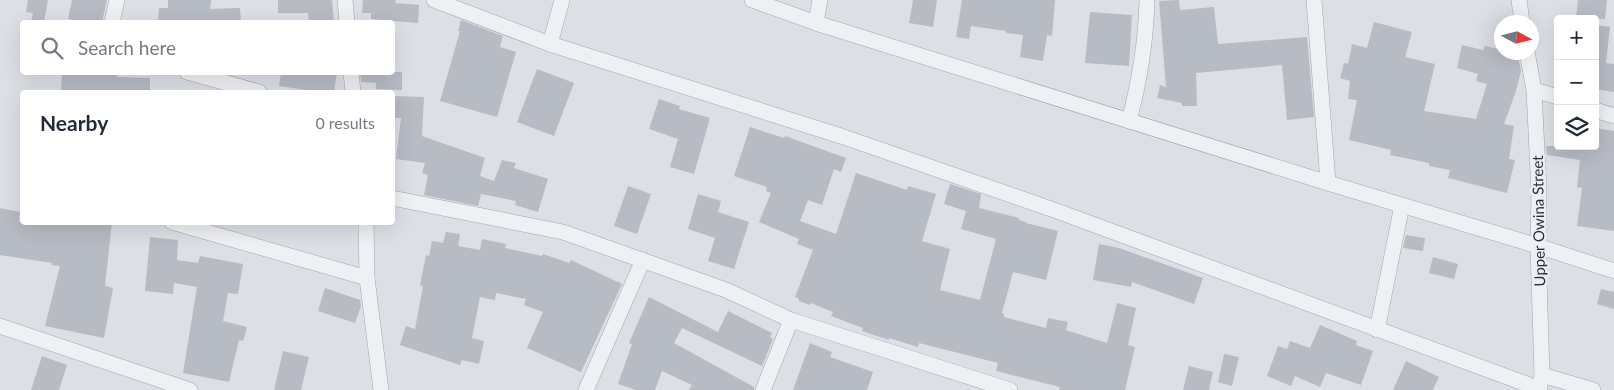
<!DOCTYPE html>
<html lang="en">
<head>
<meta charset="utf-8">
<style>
	:root { --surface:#fff; --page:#f2f2f3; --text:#1f2937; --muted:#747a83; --line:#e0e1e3 }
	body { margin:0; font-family:Lato,sans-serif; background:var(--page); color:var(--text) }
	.controls { position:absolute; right:15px; top:15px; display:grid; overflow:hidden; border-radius:5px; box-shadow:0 5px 20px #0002 }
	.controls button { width:45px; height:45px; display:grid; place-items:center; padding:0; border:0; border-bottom:1px solid var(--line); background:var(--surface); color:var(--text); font:25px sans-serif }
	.compass { position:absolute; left:1494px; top:15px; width:45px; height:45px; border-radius:50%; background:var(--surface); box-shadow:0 5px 20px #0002; rotate:97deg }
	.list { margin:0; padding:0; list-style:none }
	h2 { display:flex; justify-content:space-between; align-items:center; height:65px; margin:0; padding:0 20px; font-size:21px }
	h2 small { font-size:16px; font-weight:400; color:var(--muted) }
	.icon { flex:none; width:28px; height:28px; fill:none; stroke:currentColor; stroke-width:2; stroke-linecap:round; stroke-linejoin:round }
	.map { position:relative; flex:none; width:1614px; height:390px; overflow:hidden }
	.search { position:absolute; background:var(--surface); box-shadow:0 5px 20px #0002; left:20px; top:20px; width:375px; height:55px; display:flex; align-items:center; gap:12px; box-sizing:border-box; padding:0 18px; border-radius:5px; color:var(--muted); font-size:19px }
	.panel { position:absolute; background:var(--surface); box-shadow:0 5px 20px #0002; left:20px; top:90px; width:375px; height:135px; border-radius:5px }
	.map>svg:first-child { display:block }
	.building { fill:#b7bbc4 }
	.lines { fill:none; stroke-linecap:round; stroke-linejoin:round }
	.minor-casing { stroke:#a2a6ae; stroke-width:16 }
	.minor { stroke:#eef0f3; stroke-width:15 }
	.labels { text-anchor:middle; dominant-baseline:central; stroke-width:5; stroke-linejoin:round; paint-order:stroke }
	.street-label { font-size:15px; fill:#282d39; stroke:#ebeef3 }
</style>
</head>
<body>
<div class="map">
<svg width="1614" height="390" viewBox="0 0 1614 390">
	<rect width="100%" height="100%" fill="#dcdfe5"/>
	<g class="building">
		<path d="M28,0H48L44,22H31L33,13L26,12Z"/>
		<path d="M72,0H107L102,22H86L68,19Z"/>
		<path d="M168,0H211L210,9L240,8L241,22H158L159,8H168Z"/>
		<path d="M278,0H332L334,22H309L308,13H278Z"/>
		<path d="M363,0H396L395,3L419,5L418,23L371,19V13H362Z"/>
		<path d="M913,0H937L933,27L909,23Z"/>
		<path d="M962,0H1055L1052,36L1047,35L1043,61L1020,57L1023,35L1006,33V31L971,26L969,39L956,37Z"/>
		<path d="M1179,0L1180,10L1214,7L1218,44L1307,37L1314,117L1287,120L1282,65L1196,73L1197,106H1182V103L1157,98L1160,85L1166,87L1159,1Z"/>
		<path d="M1578,0H1607L1605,19H1576Z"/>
		<path d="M1090,12L1132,15L1129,66L1085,63Z"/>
		<path d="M461,20L503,36L500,47L516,52L497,117L440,101L460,31H458Z"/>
		<path d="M1374,22L1412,32L1405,57L1435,64L1424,111L1476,119L1487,84L1476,81L1478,74L1457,68L1462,45L1483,50L1485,46L1502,50V52L1518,55L1521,71L1516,91L1504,124L1514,126L1509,159L1515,160L1507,193L1448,178L1450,170L1429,166V163L1390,155L1391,150L1349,140L1357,100L1348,99L1350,81L1340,78L1344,63L1348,64L1352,44L1367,48Z"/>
		<path d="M1595,25L1610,27L1606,63L1614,64V92L1595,89Z"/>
		<path d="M537,69L574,83L554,136L517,122Z"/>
		<path d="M62,72H118L117,77L150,78V92H61Z"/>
		<path d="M281,72H337L334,92H320L279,86Z"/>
		<path d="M360,72H402V90L376,89V83L361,82Z"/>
		<path d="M392,96L424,97L422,136L485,158L480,176L494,181L502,160L516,163L514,168L548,179L538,212L515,205L516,201L481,194L478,206L424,195L428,175L422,173L425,163L396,159L401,118H392Z"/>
		<path d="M659,99L680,106L679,109L710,118L694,174L670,167L678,139L649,129Z"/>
		<path d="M750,127L784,138L785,136L846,158L841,172L834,169L822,205L808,200L800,221L836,234L856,173L907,190L908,186L936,194L922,241L950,249L940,290L980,300L996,239L961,229L966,211L944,204L950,184L981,194L979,208L1019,218V220L1026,222V223L1058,231L1046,280L1013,272L1002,313L1004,314V317L1046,328L1048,318L1068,322L1066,330L1107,343L1117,303L1136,308L1128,345L1135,347L1125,390H1059L1060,387L996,371L998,363L919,343L918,347L889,338V340L862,331L863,328L831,316L833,312L811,303L810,305L799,301V299L795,297L813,250L797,244L799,239L759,222L771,193L766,191L767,187L734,176Z"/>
		<path d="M1595,128L1614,131V231L1577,226L1582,188L1577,187L1580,160L1547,155L1546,146H1595Z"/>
		<path d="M628,186L651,194L637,234L614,226Z"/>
		<path d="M698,194L721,201L718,212L749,222L734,269L708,261L715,238L688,229Z"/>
		<path d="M0,208L20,212L19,222H112L105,286L113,288L104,338L45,326L60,266L51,265L52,263L0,255Z"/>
		<path d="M446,232L460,234L458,246L480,250L482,239L506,244L505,248L542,256L543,254L569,263L571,260L622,284L581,372L527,348L543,312L524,305L526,299L496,293L495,300L480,297L472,338L484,341L479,364L462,360L460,365L400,345L406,326L415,329L423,286L420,285L426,255L429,256L432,241L443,243Z"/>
		<path d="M1406,235L1425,238L1423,251L1403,248Z"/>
		<path d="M150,237L178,240L177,260L198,263L200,256L243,264L238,294L228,293L223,321L247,327L243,341L239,340L229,382L183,373L197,287L174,283L173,294L145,291Z"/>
		<path d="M1099,244L1119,248L1203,278L1194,304L1132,282L1131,287L1093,280Z"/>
		<path d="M1433,257L1458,264L1454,279L1429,273Z"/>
		<path d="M325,288L360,300L361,306L355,323L318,311Z"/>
		<path d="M1601,289L1614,292V309L1597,304Z"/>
		<path d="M649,297L718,332L728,311L772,333L770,337L773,339L762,366L682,328L674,343L754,387V390H689L692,385L662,371L655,390H636L618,384L632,344L629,343Z"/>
		<path d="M1320,325L1357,341L1356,345L1373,351L1361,385L1326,373L1320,387L1295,376L1291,386L1267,376L1278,346L1287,349L1290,341L1310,348Z"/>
		<path d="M810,343L832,352L830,357L873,372L867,390H793Z"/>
		<path d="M283,351L309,357L301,390H274Z"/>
		<path d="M1224,354L1239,357L1232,386L1218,382Z"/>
		<path d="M42,356L67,365L59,390H31Z"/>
		<path d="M1406,361L1439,377L1433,390H1393Z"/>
		<path d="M1189,366L1213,372L1209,390H1183Z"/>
	</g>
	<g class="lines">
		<g class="minor-casing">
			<g id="minor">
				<path d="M345,0L347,22"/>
				<path d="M434,0L550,44"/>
				<path d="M562,0L550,44L841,136L1054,210L1540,389"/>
				<path d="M752,0L816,23L1328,183L1538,246L1614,271"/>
				<path d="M1314,0L1328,183"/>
				<path d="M1519,0L1522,22"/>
				<path d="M112,22L117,0"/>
				<path d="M816,23L820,0"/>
				<path d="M1527,52L1534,90L1539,192L1538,246L1542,375L1539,390"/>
				<path d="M187,72L259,92"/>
				<path d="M351,72L353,92"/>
				<path d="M1534,90L1558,97"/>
				<path d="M1595,110L1614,116"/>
				<path d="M1129,121C1140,79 1146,43 1147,0"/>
				<path d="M392,198L563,232L726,290L791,320L1010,390"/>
				<path d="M172,222L367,278"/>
				<path d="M366,222L367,278L381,390"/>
				<path d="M0,326L190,390"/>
				<path d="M1377,330L1402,205"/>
				<path d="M1542,375L1593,390"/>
				<path d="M586,390L643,260"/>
				<path d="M763,390L791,320"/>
			</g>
		</g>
		<use href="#minor" class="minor"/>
	</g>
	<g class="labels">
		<g class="street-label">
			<text transform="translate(1538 221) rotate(-91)">Upper Owina Street</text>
		</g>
	</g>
</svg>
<div class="controls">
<button>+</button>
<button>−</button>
<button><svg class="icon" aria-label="layers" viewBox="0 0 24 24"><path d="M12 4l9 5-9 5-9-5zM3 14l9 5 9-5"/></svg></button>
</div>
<svg class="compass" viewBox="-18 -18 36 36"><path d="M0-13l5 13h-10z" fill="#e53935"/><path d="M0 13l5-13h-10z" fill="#747a83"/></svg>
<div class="search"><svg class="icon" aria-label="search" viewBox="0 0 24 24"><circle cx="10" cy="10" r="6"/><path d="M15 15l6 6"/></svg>Search here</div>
<section class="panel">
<h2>Nearby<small>0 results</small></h2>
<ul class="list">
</ul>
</section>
</div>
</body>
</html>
